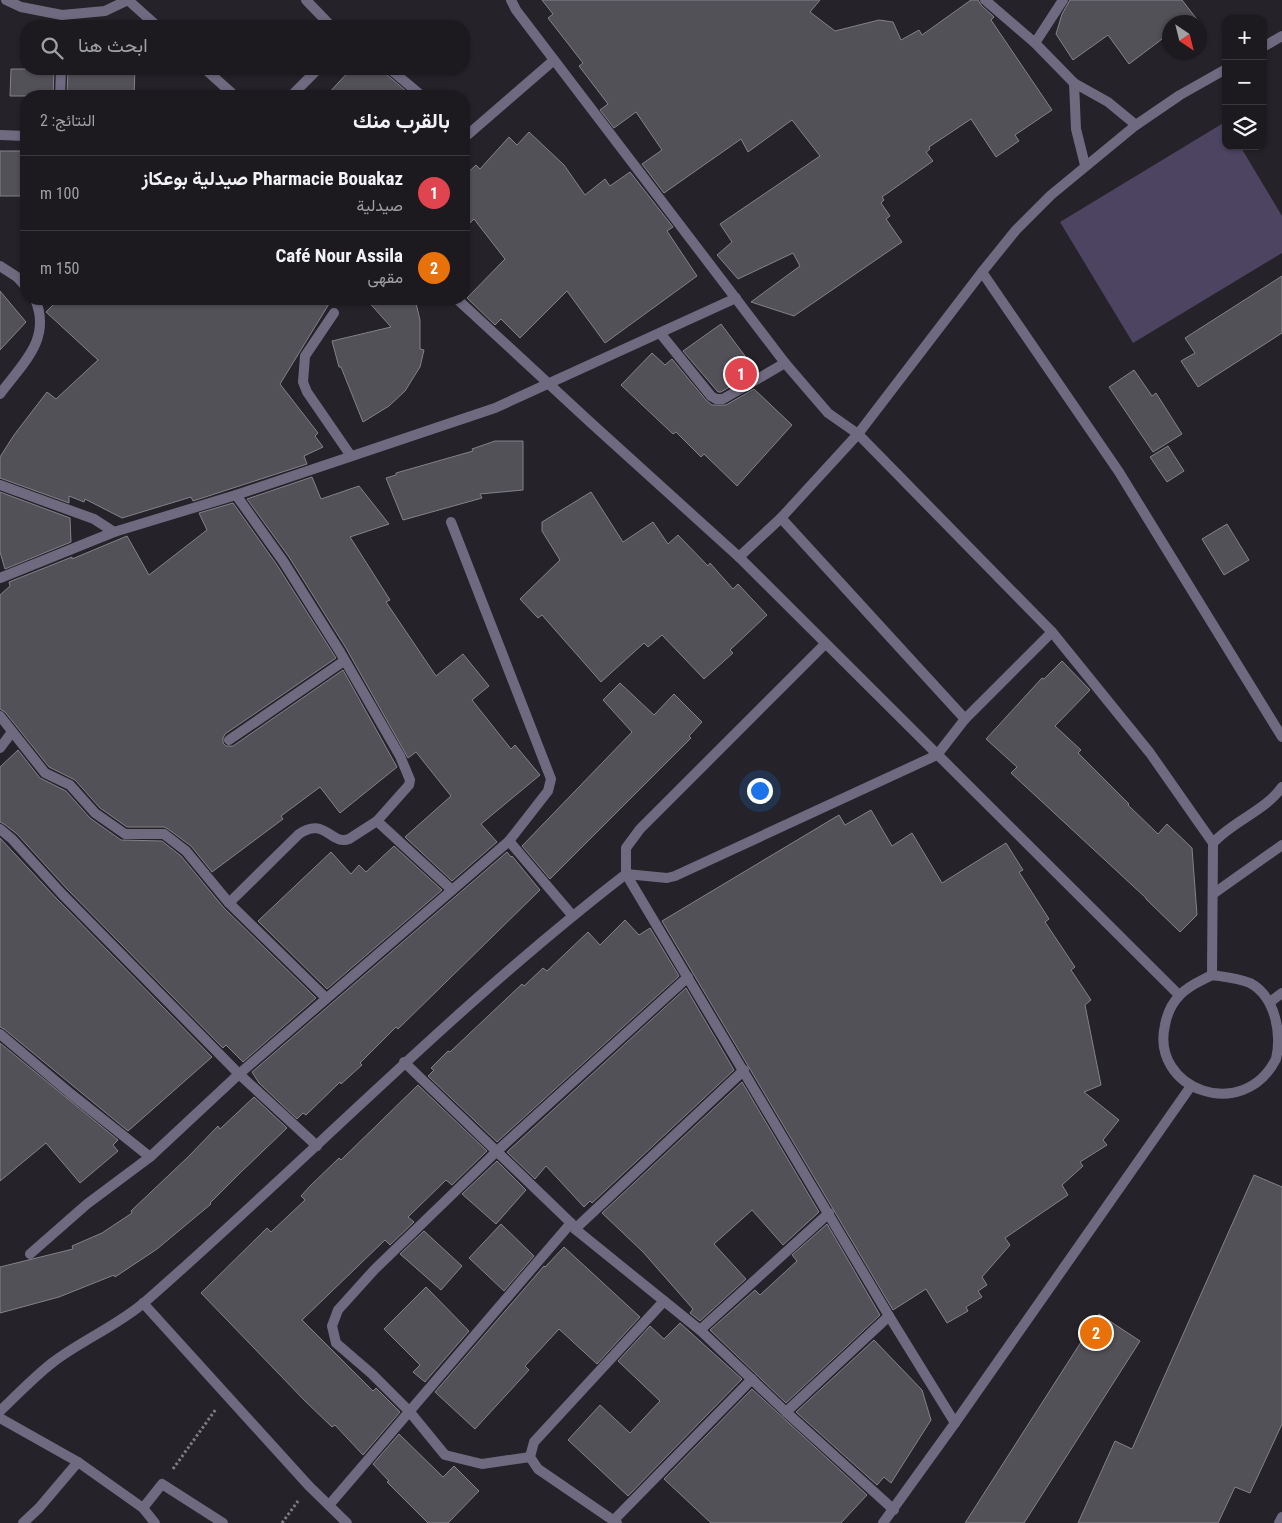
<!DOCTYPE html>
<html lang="ar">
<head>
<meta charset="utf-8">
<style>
	:root { --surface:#1c1a1f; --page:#29272c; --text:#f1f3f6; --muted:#a0a1a4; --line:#3a383d; --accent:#8c9099 }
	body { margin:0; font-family:"Roboto Condensed",Vazirmatn,sans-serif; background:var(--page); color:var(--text); direction:rtl }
	.controls { position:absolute; right:15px; top:15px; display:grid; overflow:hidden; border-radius:10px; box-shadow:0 1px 4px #0004 }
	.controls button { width:45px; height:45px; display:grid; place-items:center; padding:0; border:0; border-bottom:1px solid var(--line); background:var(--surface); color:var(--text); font:25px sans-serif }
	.compass { position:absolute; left:1162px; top:15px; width:45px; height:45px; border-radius:50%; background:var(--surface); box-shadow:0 1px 4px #0004; rotate:145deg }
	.you { position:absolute; left:759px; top:790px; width:18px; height:18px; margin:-12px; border:4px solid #fff; border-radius:50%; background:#1a73e8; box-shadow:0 0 0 8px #1a73e833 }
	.badge { display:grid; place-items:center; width:32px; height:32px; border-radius:50%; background:var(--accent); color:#fff; font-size:16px; font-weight:700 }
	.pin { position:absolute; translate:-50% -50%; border:2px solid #fff; box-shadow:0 1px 5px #0006 }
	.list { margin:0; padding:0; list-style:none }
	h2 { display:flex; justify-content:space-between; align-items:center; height:65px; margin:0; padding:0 20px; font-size:21px }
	h2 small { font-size:16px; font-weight:400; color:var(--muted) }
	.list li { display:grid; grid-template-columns:32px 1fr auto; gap:15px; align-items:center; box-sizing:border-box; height:75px; padding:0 20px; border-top:1px solid var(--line) }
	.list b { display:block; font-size:19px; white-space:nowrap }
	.list p { margin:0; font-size:16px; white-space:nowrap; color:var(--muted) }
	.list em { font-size:16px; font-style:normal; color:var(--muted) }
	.icon { flex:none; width:28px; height:28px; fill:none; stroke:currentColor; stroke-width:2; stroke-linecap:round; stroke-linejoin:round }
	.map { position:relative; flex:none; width:1282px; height:1523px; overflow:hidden; direction:ltr }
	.search { position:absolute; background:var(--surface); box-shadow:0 1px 4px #0004; left:20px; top:20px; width:450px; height:55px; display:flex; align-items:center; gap:12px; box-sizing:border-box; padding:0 18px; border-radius:20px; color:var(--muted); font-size:19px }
	.panel { position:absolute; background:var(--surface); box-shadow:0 1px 4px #0004; left:20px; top:90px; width:450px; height:215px; border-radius:20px; direction:rtl }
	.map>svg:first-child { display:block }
	.green { fill:#4c4461 }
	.building { fill:#535158; stroke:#838289 }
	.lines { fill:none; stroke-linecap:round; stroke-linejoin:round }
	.path { stroke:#7e7d82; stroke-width:3; stroke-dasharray:2.5 2.5; stroke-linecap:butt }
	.service { stroke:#706a80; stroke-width:10 }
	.minor { stroke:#706a80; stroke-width:10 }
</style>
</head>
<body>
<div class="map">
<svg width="1282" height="1523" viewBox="0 0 1282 1523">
	<rect width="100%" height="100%" fill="#252329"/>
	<path class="green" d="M1225,122L1226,146H1240L1282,216V253L1133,343L1060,222Z"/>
	<g class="building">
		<path d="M542,0H820L810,12L835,31L879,20L893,22L901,40L919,30L922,35L971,0H978L981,5L994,17L991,20L1052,110L1015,135L1019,141L996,157L971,119L929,147L930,149L926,152L933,161L882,197L884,200L881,203L890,216L886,219L902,242L794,316L751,302L800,266L793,253L738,279L717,255L732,242L720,224L820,156L792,120L748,152L741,139L664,193L642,164L662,150L636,112L614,128L600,110L608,104L579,66L583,63L548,18L553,14Z"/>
		<path d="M1070,0H1182L1199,22H1170V33L1129,64L1108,35L1073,60L1056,34L1062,14Z"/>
		<path d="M11,69H54L53,96H10Z"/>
		<path d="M68,69H135L134,96H67Z"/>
		<path d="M351,69H382L386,74L412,96H326Z"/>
		<path d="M529,132L564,165L585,195L605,179L610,186L630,172L673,227L667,231L697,276L605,343L567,291L520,338L501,319L495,325L467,298L505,259L474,219L464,229V176L476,165L480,169L509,137L517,145Z"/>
		<rect x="0" y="151" width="26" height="45"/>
		<path d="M1282,276V333L1198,387L1181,361L1195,353L1185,338Z"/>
		<path d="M0,291L26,322L0,350Z"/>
		<path d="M59,299H332L280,384L318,433L315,436L323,447L304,456L307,464L193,501L191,497L122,518L85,499L84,502L69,496V503L0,478V457L14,435L47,392L56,399L98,360L46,312Z"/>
		<path d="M366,299H415L420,320V349L424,350L420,367L405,391L389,406L363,422L341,367H339L332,341L391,327Z"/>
		<path d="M721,324L751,364L738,374L743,379L721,392H718L683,351Z"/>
		<path d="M652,353L665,365L672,359L706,400L712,405H726L754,389L792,425L737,486L704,454L701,457L676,432L673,434L621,385Z"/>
		<path d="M1134,370L1152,396L1156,393L1182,434L1153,452L1109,387Z"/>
		<path d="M495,441H523V490L480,494L482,498L403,520L386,478L396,475V473L473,451L472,449Z"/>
		<path d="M1168,446L1184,471L1167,482L1150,457Z"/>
		<path d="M312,477L321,499L359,486L389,524L350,537L390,600L386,602L436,676L463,654L489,686L472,700L511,749L515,745L540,775L481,824L497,842L452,881L405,837L451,796L416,752L408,758L346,648L289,557L247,499Z"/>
		<path d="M0,492L70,518L71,542L5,569L0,552Z"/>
		<path d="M591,492L623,542L653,522L668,544L678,535L708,566L710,563L733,589L738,584L767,615L730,650L733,653L704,679L662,635L648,647L644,643L601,682L542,615L538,618L520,599L560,560L542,531V522Z"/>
		<path d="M233,503L277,565L336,658L225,734L223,738V743L226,746H233L343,670L397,767L340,813L320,787L281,816L283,819L212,872L191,846L168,829L164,827H127L100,808L75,780L49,767L5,712L0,709V595L10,586L9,582L72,557V559L127,536L149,575L207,530L199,513Z"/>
		<path d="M1227,524L1249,560L1224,575L1202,539Z"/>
		<path d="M1062,661L1090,690L1055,726L1081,750L1078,753L1129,804L1128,805L1158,834L1167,824L1192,848L1197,915L1180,932L1146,899V898L1011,773L1017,767L986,739L1042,678L1044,679Z"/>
		<path d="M620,683L654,715L674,694L702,722L689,736L691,738L550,879L522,846L632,732L603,700Z"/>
		<path d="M18,750L40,778L66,791L90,818L121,840L162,841L181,856L224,908L316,998L243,1062L226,1045L223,1048L67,889L17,834L4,824L0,822V767Z"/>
		<path d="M871,810L892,846L912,833L942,883L1006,843L1023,870L1019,872L1049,919L1045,922L1075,967L1071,970L1091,1000L1085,1005L1101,1085L1084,1092L1119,1120L1103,1140L1107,1145L1080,1162L1083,1166L1062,1185L1068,1195L1005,1238L1010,1245L982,1277L987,1285L978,1291L982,1297L966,1307L968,1311L947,1323L926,1289L893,1310L662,921L839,815L845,825Z"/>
		<path d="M0,838L57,899L212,1057L128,1131L4,1029L0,1027Z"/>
		<path d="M394,846L442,890L327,989L258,921L331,852L351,874L359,865L366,872Z"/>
		<path d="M507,852L511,857L512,856L540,890L398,1029L396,1027L360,1063L362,1065L341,1084L340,1082L306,1115L303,1113L297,1119L259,1083L252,1072Z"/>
		<path d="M625,920L639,935L650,928L679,976L497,1142L428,1076L434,1070L431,1068L448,1051L450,1052L522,984L524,986L543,968L547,971L588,932L600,945Z"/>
		<path d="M686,988L734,1070L592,1203L590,1201L584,1207L546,1166L535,1179L507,1152Z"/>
		<path d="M0,1043L118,1140L113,1145L118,1151L80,1183L46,1143L0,1181Z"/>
		<path d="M742,1082L819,1212L783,1245L752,1210L714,1244L746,1279L700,1321L690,1313L693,1309L643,1252L602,1213Z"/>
		<path d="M418,1085L487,1151L452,1185L446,1180L408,1217L414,1222L390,1245L385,1240L302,1320L373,1391L376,1388L400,1412L363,1455L335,1425L332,1427L305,1401L201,1293L267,1228L271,1232L305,1200L301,1196L310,1186L339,1158L341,1160Z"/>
		<path d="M254,1097L287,1128L239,1174L210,1203L211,1204L157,1249L115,1277L114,1275L59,1297L0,1313V1267L73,1249L72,1246L102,1233L132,1213L131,1211L189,1156L218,1126L220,1129Z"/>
		<path d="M497,1161L526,1190L496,1224L462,1194Z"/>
		<path d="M1254,1175L1282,1187V1424L1250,1493L1235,1487L1218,1523H1078L1115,1441L1132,1449Z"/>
		<path d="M501,1224L534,1256L504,1291L469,1258Z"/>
		<path d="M827,1224L880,1315L786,1403L710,1330L755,1290L760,1295L797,1261L792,1255Z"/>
		<path d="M424,1231L462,1266L441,1290L400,1254Z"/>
		<path d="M564,1247L640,1317L597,1364L559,1329L525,1366L529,1370L475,1429L435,1392L544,1266L545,1267Z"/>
		<path d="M426,1287L469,1331L425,1382L413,1372L420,1365L384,1329Z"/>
		<path d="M1099,1314L1140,1341L1024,1523H965Z"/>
		<path d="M680,1323L742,1379L628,1496L568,1440L600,1405L630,1433L660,1401L618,1361L650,1326L664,1339Z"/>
		<path d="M874,1340L922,1390L931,1420L891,1483L884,1477L877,1485L796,1412Z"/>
		<path d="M752,1389L867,1495L841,1523H711L664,1479Z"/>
		<path d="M399,1434L443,1477L454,1466L479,1491L448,1523H428L387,1482L389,1481L373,1464Z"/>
	</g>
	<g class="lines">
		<g class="path">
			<path d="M173,1469L216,1409"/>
			<path d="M282,1523L298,1501"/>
		</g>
		<g class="service">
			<path d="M660,333L711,396L716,399H723L785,363"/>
			<path d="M1213,894L1282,845"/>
		</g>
		<g class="minor">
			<path d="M6,0L21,7L62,15L105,11L128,0"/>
			<path d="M128,0L157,26"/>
			<path d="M306,0L331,26"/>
			<path d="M511,0L516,10L785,363L828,413L858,434L1052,632L1150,753L1213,843L1212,975"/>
			<path d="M985,0L1035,43L1074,83L1108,102L1136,125"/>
			<path d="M1035,43L1063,0"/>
			<path d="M1263,47L1282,36"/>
			<path d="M205,69L235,96"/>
			<path d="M390,69L422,96"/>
			<path d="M1074,83L1076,129L1085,165"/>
			<path d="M60,96L61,69"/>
			<path d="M291,96L318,69"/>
			<path d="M0,135L26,136"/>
			<path d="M464,138L554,60"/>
			<path d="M0,266L17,277L26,287"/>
			<path d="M982,272L1119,472L1282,737"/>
			<path d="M457,299L590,422L739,557L1179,995"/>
			<path d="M334,313L305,356L303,382L307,392L351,456"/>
			<path d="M0,394C23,363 52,339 35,299"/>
			<path d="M0,485L94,519L114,532"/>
			<path d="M781,518L965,719"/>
			<path d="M451,522L551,779L548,791L509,841"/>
			<path d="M739,557L781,518L858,434L982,272L1016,230L1051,195L1136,125L1180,95L1226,69"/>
			<path d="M0,578L114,532L236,495L495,408L736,298"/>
			<path d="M825,644L640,829L626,848V874L889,1316L955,1423"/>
			<path d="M0,716L45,773L70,785L95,813L125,834H164L186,851L229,903L326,998"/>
			<path d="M229,740L344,661"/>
			<path d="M0,748L12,732"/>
			<path d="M377,821L452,890"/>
			<path d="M0,829L12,839L62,894L239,1074L317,1146"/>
			<path d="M1213,843C1233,821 1265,811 1282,787"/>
			<path d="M229,903L299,834C325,816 331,846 349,839L377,821L409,785L410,780L400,756L340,652L283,561L236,495"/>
			<path d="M1212,975C1225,977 1238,978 1250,983C1275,996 1282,1033 1276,1059C1243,1124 1150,1089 1165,1025C1167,1014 1172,1003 1180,995C1189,985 1201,981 1212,975Z"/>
			<path d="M1270,1002L1282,993"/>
			<path d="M0,1034L71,1094L150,1157"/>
			<path d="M404,1062L571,1223L575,1229L700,1330L786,1412L894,1510"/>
			<path d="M575,1229L744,1070"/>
			<path d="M30,1254L87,1204L150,1157L239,1074L509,841L572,915"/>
			<path d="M143,1303L309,1486L347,1523"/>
			<path d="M700,1330L829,1213"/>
			<path d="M0,1411C17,1395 34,1377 52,1363C80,1341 119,1325 146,1301C307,1160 456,1005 626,874L667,878L675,876L937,755L965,719L1052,632"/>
			<path d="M786,1412L889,1316"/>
			<path d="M0,1418L78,1462L143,1508L162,1484L223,1523"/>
			<path d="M530,1457L482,1464L445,1455L409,1411L372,1374L336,1343L332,1326L338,1310L375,1269L496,1152L688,977"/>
			<path d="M330,1504L571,1223"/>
			<path d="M143,1508L155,1523"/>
			<path d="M613,1521L752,1379"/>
			<path d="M23,1523L39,1508L78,1462"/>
			<path d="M617,1523L538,1469L530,1457L534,1442L664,1301"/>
			<path d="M883,1523L955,1423L1191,1086"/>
			<path d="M1279,1523L1282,1517"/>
		</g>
	</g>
</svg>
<div class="controls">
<button>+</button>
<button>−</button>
<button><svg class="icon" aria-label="layers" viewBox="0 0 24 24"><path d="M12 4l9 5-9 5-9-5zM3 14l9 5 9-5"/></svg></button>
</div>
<svg class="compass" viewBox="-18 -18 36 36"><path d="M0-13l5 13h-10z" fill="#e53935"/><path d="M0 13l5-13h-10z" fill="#a0a1a4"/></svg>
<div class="you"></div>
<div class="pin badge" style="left:741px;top:374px;background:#e0444e">1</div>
<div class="pin badge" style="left:1096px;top:1333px;background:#e8710a">2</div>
<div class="search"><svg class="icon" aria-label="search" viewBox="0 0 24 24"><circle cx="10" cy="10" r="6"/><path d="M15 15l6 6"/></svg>ابحث هنا</div>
<section class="panel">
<h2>بالقرب منك<small>النتائج: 2</small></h2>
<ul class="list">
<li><span class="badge" style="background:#e0444e">1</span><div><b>Pharmacie Bouakaz صيدلية بوعكاز</b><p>صيدلية</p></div><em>100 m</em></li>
<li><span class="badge" style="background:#e8710a">2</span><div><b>Café Nour Assila</b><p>مقهى</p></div><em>150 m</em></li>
</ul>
</section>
</div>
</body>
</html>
